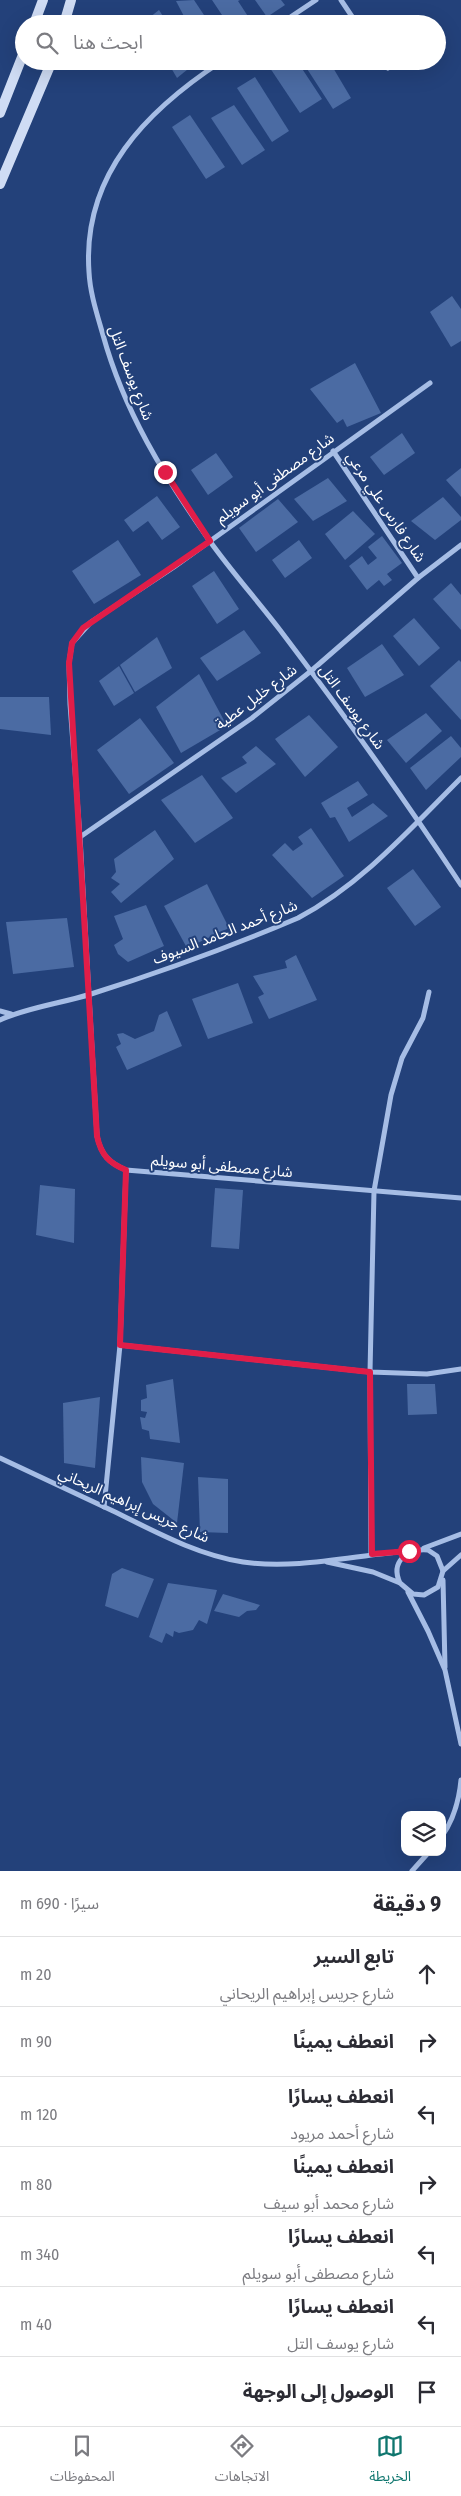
<!DOCTYPE html>
<html lang="ar">
<head>
<meta charset="utf-8">
<style>
	:root { --surface:#fff; --page:#f7f7f7; --text:#2b2b33; --muted:#7c7c81; --line:#e1e1e2; --accent:#0f766e }
	body { margin:0; font-family:"Fira Sans Condensed","Noto Sans Arabic",sans-serif; background:var(--page); color:var(--text); direction:rtl }
	.controls { position:absolute; right:15px; bottom:15px; display:grid; overflow:hidden; border-radius:10px; box-shadow:0 5px 20px #0002 }
	.controls button { width:45px; height:45px; display:grid; place-items:center; padding:0; border:0; border-bottom:1px solid var(--line); background:var(--surface); color:var(--text); font:25px sans-serif }
	.stop { position:absolute; width:15px; height:15px; margin:-11px; border:4px solid #e11d48; border-radius:50%; background:#fff }
	.stop.end { background:#e11d48; border-color:#fff; box-shadow:0 1px 5px #0008 }
	.list { margin:0; padding:0; list-style:none }
	h2 { display:flex; justify-content:space-between; align-items:center; height:65px; margin:0; padding:0 20px; font-size:21px }
	h2 small { font-size:16px; font-weight:400; color:var(--muted) }
	.list li { display:grid; grid-template-columns:32px 1fr auto; gap:15px; align-items:center; box-sizing:border-box; height:70px; padding:0 20px; border-top:1px solid var(--line) }
	.list b { display:block; font-size:19px; white-space:nowrap }
	.list p { margin:0; font-size:16px; white-space:nowrap; color:var(--muted) }
	.list em { font-size:16px; font-style:normal; color:var(--muted) }
	.icon { flex:none; width:28px; height:28px; fill:none; stroke:currentColor; stroke-width:2; stroke-linecap:round; stroke-linejoin:round }
	.map { position:relative; flex:none; width:461px; height:1871px; overflow:hidden; direction:ltr }
	.search { position:absolute; background:var(--surface); box-shadow:0 5px 20px #0002; left:15px; right:15px; top:15px; height:55px; display:flex; align-items:center; gap:12px; box-sizing:border-box; padding:0 18px; border-radius:28px; color:var(--muted); font-size:19px }
	.sheet { height:555px; background:var(--surface) }
	nav { display:flex; justify-content:space-around; align-items:center; box-sizing:border-box; height:70px; border-top:1px solid var(--line); background:var(--surface); font-size:14px; color:var(--muted) }
	nav a { display:grid; justify-items:center; gap:2px }
	nav .on { color:var(--accent) }
	.map>svg:first-child { display:block }
	.building { fill:#4b6ba3 }
	.lines { fill:none; stroke-linecap:round; stroke-linejoin:round }
	.street { stroke:#a6bde5; stroke-width:5 }
	.secondary { stroke:#cfdcf4; stroke-width:10 }
	.route { stroke:#e11d48; stroke-width:6 }
	.labels { text-anchor:middle; dominant-baseline:central; stroke-width:4; stroke-linejoin:round; paint-order:stroke }
	.street-label { font-size:15px; fill:#fff; stroke:#23417a }
</style>
</head>
<body>
<div class="map">
<svg width="461" height="1871" viewBox="0 0 461 1871">
	<rect width="100%" height="100%" fill="#23417a"/>
	<g class="building">
		<path d="M194,0L210,24H188L176,1Z"/>
		<path d="M212,0H240L238,1L253,24H228Z"/>
		<path d="M255,0H281L285,5L267,17Z"/>
		<path d="M159,10L168,24H146L145,21Z"/>
		<path d="M167,61H191L193,65L177,78Z"/>
		<path d="M274,61H297L322,99L300,113L268,65Z"/>
		<path d="M302,61H329L351,98L333,109Z"/>
		<path d="M255,77L289,131L272,142L237,88Z"/>
		<path d="M234,105L265,150L242,165L211,118Z"/>
		<path d="M190,115L225,167L206,179L172,127Z"/>
		<path d="M452,296L461,309V341L451,347L430,312Z"/>
		<path d="M355,363L381,413L347,427L343,419L337,423L310,389Z"/>
		<path d="M402,433L415,453L384,475L370,457Z"/>
		<path d="M216,453L233,477L208,495L191,470Z"/>
		<path d="M461,468V497L446,480Z"/>
		<path d="M328,478L347,501L313,521L294,499Z"/>
		<path d="M157,496L180,527L162,540L148,521L133,532L124,520Z"/>
		<path d="M443,497L461,517V520L435,540L411,521Z"/>
		<path d="M278,499L298,522L256,552L239,528Z"/>
		<path d="M353,511L375,534L345,560L325,534Z"/>
		<path d="M382,536L402,563L387,574L392,580L384,586L379,580L367,590L349,566L362,556L368,565L377,558L368,547Z"/>
		<path d="M118,540L141,575L94,604L72,571Z"/>
		<path d="M299,540L312,558L285,578L272,560Z"/>
		<path d="M214,571L239,609L217,624L192,586Z"/>
		<path d="M451,583L461,595V630L433,599Z"/>
		<path d="M414,618L440,648L419,666L393,636Z"/>
		<path d="M244,630L261,653L217,681L200,658Z"/>
		<path d="M157,637L172,668L135,692L120,665Z"/>
		<path d="M382,644L404,675L365,697L347,668Z"/>
		<path d="M459,660L461,662V720L430,686Z"/>
		<path d="M119,666L134,693L114,706L99,681Z"/>
		<path d="M199,674L227,726L181,753L156,707Z"/>
		<path d="M0,697H49L51,735L0,729Z"/>
		<path d="M426,713L442,731L406,763L387,740Z"/>
		<path d="M309,715L338,747L305,777L275,739Z"/>
		<path d="M140,718L174,763L129,794L97,750Z"/>
		<path d="M451,736L461,748V757L426,790L410,768Z"/>
		<path d="M256,746L276,764L236,793L221,778L247,763L242,757Z"/>
		<path d="M202,775L233,818L195,843L161,800Z"/>
		<path d="M358,781L368,795L347,808L352,817L373,803L388,816L349,842L335,817L330,818L321,803Z"/>
		<path d="M311,828L344,876L312,898L272,855L285,843L293,851L303,844L298,837Z"/>
		<path d="M155,830L174,859L121,903L111,892L120,884L111,878L116,872L114,859Z"/>
		<path d="M413,869L441,907L415,926L387,888Z"/>
		<path d="M207,884L229,928L187,948L164,906Z"/>
		<path d="M146,905L164,946L128,962L118,954L114,945L123,939L114,916Z"/>
		<path d="M67,918L74,967L13,974L6,922Z"/>
		<path d="M296,955L317,1000L269,1019L258,997L264,994L253,976L287,968L285,961Z"/>
		<path d="M238,983L253,1023L208,1039L192,999Z"/>
		<path d="M167,1011L182,1046L127,1070L116,1047L121,1044L117,1034L123,1033L135,1039L154,1031L159,1015Z"/>
		<path d="M40,1185L75,1189L74,1243L36,1235Z"/>
		<path d="M215,1188L243,1190L239,1249L211,1247Z"/>
		<path d="M173,1379L180,1443L150,1439L149,1431L142,1429L140,1417L145,1418L147,1412L141,1411V1400L147,1398L146,1385Z"/>
		<path d="M407,1384H435L437,1414L408,1415Z"/>
		<path d="M100,1397L95,1468L64,1463L63,1403Z"/>
		<path d="M141,1457L184,1463L177,1523L153,1504L142,1482Z"/>
		<path d="M198,1477L228,1479V1533L200,1532Z"/>
		<path d="M122,1568L154,1579L138,1618L105,1606L112,1574Z"/>
		<path d="M168,1583L217,1590L207,1624L199,1620L193,1630L179,1633L174,1631L173,1637L166,1633L162,1643L149,1637Z"/>
		<path d="M223,1594L260,1605L256,1610L247,1611L239,1617L214,1611Z"/>
	</g>
	<g class="lines">
		<g class="street">
			<path d="M341,0L357,24"/>
			<path d="M280,24L316,0"/>
			<path d="M222,61C147,110 82,175 89,272C90,293 97,314 103,335C124,411 164,476 209,540C231,571 257,600 280,630C343,713 404,798 461,885"/>
			<path d="M383,61L388,68"/>
			<path d="M430,383L174,567L91,622L72,643L69,663L70,704L80,837L97,1136C101,1155 109,1163 126,1170L461,1198"/>
			<path d="M333,451L418,578"/>
			<path d="M80,837L252,718L311,671L418,578L461,545"/>
			<path d="M0,1011L11,1014"/>
			<path d="M0,1020C25,1008 63,1003 91,994C161,972 230,947 298,918C362,884 410,829 461,778"/>
			<path d="M120,1345L370,1372L427,1374L461,1369"/>
			<path d="M0,1458C38,1476 75,1493 113,1511C154,1531 197,1555 243,1562C297,1570 355,1555 409,1551"/>
			<path d="M104,1507L120,1345L126,1170"/>
			<path d="M424,1548L461,1534"/>
			<path d="M371,1554L370,1372L374,1191L391,1095L402,1058L423,1018L429,992"/>
			<path d="M327,1562L373,1572L400,1583L413,1594L424,1595L438,1587L443,1571L437,1556L428,1550C407,1548 390,1562 400,1583"/>
			<path d="M443,1571L461,1555"/>
			<path d="M443,1580L445,1667"/>
			<path d="M408,1592L428,1631L445,1670L461,1744"/>
			<path d="M442,1836C454,1819 459,1801 461,1780"/>
			<path d="M412,1871L429,1852"/>
		</g>
		<g class="secondary">
			<path d="M34,24L43,0"/>
			<path d="M64,24L71,0"/>
			<path d="M0,113L24,52"/>
			<path d="M0,184L52,61"/>
		</g>
	</g>
	<g class="lines">
		<path class="route" d="M165,472L210,541L83,628L72,643L69,663L97,1136C101,1155 109,1163 126,1170L120,1345L370,1372L372,1554L409,1551"/>
	</g>
	<g class="labels">
		<g class="street-label">
			<text transform="translate(131 373) rotate(69)">شارع يوسف التل</text>
			<text transform="translate(275 478) rotate(-36)">شارع مصطفى أبو سويلم</text>
			<text transform="translate(386 507) rotate(56)">شارع فارس علي مرعي</text>
			<text transform="translate(256 697) rotate(-37)">شارع خليل عطية</text>
			<text transform="translate(352 707) rotate(54)">شارع يوسف التل</text>
			<text transform="translate(225 932) rotate(-21)">شارع أحمد الحامد السيوف</text>
			<text transform="translate(222 1166) rotate(5)">شارع مصطفى أبو سويلم</text>
			<text transform="translate(134 1505) rotate(24)">شارع جريس إبراهيم الريحاني</text>
		</g>
	</g>
</svg>
<div class="controls">
<button><svg class="icon" aria-label="layers" viewBox="0 0 24 24"><path d="M12 4l9 5-9 5-9-5zM3 14l9 5 9-5"/></svg></button>
</div>
<div class="stop" style="left:409px;top:1551px"></div>
<div class="stop end" style="left:165px;top:472px"></div>
<div class="search"><svg class="icon" aria-label="search" viewBox="0 0 24 24"><circle cx="10" cy="10" r="6"/><path d="M15 15l6 6"/></svg>ابحث هنا</div>
</div>
<section class="sheet">
<h2>9 دقيقة<small>سيرًا · 690 m</small></h2>
<ul class="list">
<li><svg class="icon" aria-label="ahead" viewBox="0 0 24 24"><path d="M12 20V5M6 11l6-6 6 6"/></svg><div><b>تابع السير</b><p>شارع جريس إبراهيم الريحاني</p></div><em>20 m</em></li>
<li><svg class="icon" aria-label="right" viewBox="0 0 24 24"><path d="M7 20v-9h11M14 6l5 5-5 5"/></svg><div><b>انعطف يمينًا</b></div><em>90 m</em></li>
<li><svg class="icon" aria-label="left" viewBox="0 0 24 24"><path d="M17 20v-9H6M10 6l-5 5 5 5"/></svg><div><b>انعطف يسارًا</b><p>شارع أحمد مريود</p></div><em>120 m</em></li>
<li><svg class="icon" aria-label="right" viewBox="0 0 24 24"><path d="M7 20v-9h11M14 6l5 5-5 5"/></svg><div><b>انعطف يمينًا</b><p>شارع محمد أبو سيف</p></div><em>80 m</em></li>
<li><svg class="icon" aria-label="left" viewBox="0 0 24 24"><path d="M17 20v-9H6M10 6l-5 5 5 5"/></svg><div><b>انعطف يسارًا</b><p>شارع مصطفى أبو سويلم</p></div><em>340 m</em></li>
<li><svg class="icon" aria-label="left" viewBox="0 0 24 24"><path d="M17 20v-9H6M10 6l-5 5 5 5"/></svg><div><b>انعطف يسارًا</b><p>شارع يوسف التل</p></div><em>40 m</em></li>
<li><svg class="icon" aria-label="arrive" viewBox="0 0 24 24"><path d="M6 21V4h12l-3 4 3 4H6"/></svg><div><b>الوصول إلى الوجهة</b></div></li>
</ul>
</section>
<nav>
<a class="on"><svg class="icon" aria-label="map" viewBox="0 0 24 24"><path d="M3 6l6-2 6 2 6-2v14l-6 2-6-2-6 2zM9 4v14M15 6v14"/></svg>الخريطة</a>
<a><svg class="icon" aria-label="directions" viewBox="0 0 24 24"><path d="M12 3l9 9-9 9-9-9zM9 14v-3h6M13 9l2 2-2 2"/></svg>الاتجاهات</a>
<a><svg class="icon" aria-label="saved" viewBox="0 0 24 24"><path d="M7 4h10v16l-5-4-5 4z"/></svg>المحفوظات</a>
</nav>
</body>
</html>
